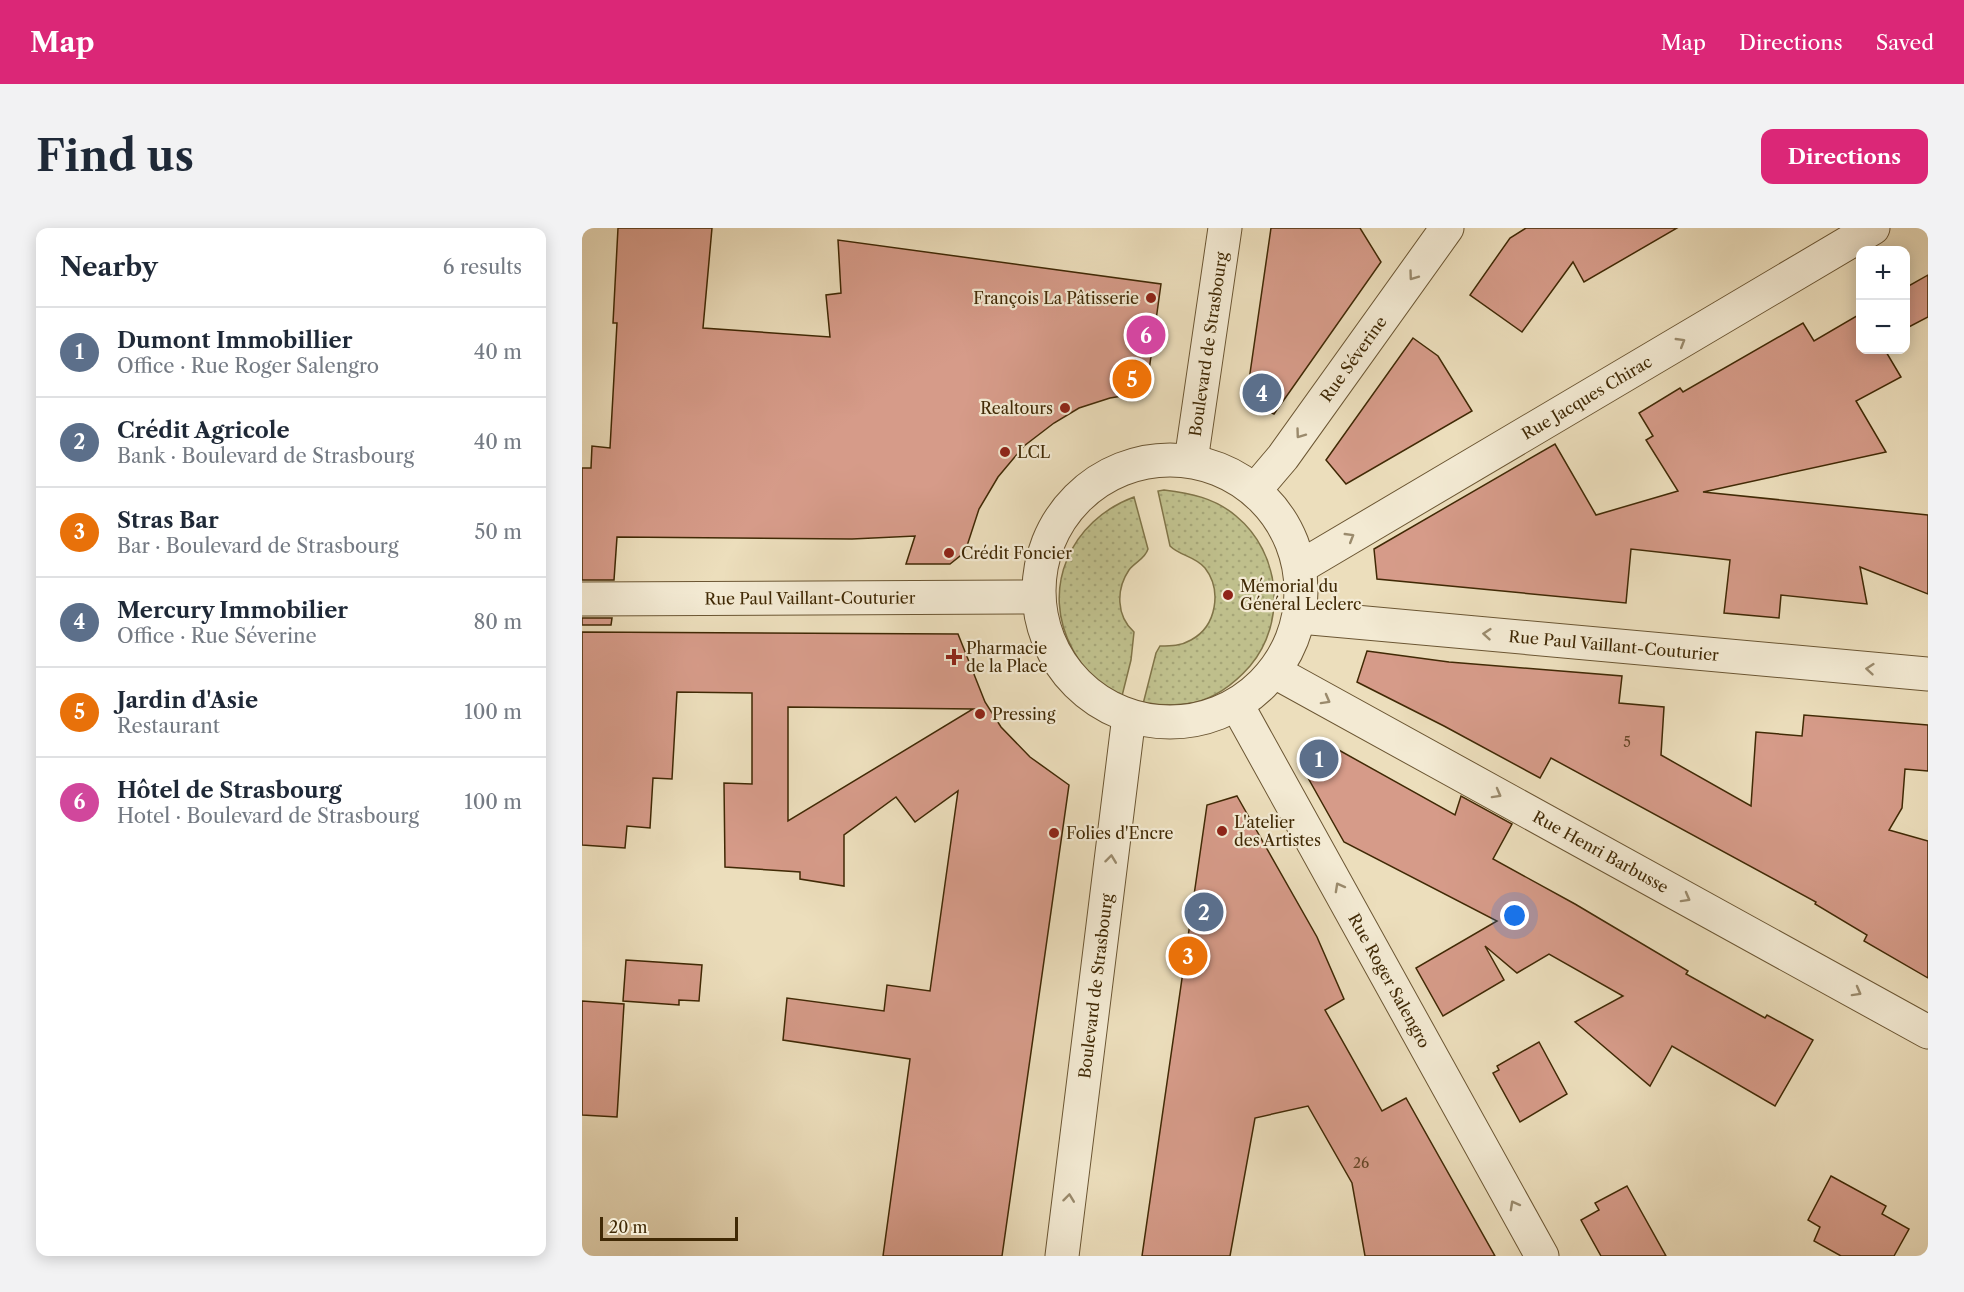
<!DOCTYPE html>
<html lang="en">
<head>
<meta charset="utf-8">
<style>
	:root { --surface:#fff; --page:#f2f2f3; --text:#1f2937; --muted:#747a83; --line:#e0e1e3; --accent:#db2777 }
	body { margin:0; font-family:"Libre Caslon Text",serif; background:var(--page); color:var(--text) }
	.controls { position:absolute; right:18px; top:18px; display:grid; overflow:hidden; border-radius:12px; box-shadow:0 3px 15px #0003 }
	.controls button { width:54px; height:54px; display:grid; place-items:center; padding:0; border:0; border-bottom:2px solid var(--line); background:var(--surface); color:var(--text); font:30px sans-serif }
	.scale { position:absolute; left:18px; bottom:15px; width:138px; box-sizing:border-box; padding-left:6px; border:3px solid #402905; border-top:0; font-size:16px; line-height:21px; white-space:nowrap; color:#402905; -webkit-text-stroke:4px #f3ead3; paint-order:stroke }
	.you { position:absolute; left:933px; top:688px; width:21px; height:21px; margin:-15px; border:4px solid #fff; border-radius:50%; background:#1a73e8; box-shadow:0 0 0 9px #1a73e833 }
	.badge { display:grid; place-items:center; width:39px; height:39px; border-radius:50%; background:var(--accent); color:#fff; font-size:20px; font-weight:700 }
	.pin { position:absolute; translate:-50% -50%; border:3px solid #fff; box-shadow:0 2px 6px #0006 }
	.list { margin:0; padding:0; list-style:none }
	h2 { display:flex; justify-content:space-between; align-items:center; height:78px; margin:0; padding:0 24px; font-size:26px }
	h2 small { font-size:20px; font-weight:400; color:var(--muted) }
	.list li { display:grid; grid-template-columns:39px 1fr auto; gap:18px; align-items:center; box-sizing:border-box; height:90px; padding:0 24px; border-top:2px solid var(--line) }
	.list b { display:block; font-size:22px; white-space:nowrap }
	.list p { margin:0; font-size:20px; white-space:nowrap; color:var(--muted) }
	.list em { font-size:20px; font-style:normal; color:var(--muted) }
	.map { position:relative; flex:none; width:1346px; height:1028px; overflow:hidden; border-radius:12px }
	header { display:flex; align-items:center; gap:36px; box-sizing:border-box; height:84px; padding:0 30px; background:var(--accent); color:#fff }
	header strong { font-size:28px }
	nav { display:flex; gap:33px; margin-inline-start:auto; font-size:21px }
	.intro { display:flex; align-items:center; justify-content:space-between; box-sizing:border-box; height:144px; padding:0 36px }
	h1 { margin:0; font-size:42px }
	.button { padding:15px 27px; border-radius:12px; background:var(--accent); color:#fff; font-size:21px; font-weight:700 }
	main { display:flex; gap:36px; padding:0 36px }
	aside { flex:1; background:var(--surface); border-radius:12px; box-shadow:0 3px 15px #0003 }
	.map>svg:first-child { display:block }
	.grass { fill:url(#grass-dots); stroke:#807448; stroke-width:1.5 }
	.building { fill:#d69b89; stroke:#402905; stroke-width:1.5; fill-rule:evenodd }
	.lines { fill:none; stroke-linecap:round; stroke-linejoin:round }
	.minor-casing { stroke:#6b5633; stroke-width:35 }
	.minor { stroke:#f3ead3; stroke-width:33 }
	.oneway { stroke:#9a8a6c }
	.poi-dot { fill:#8f2418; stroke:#f3ead3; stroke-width:2 }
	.labels { text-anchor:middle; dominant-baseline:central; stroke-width:4.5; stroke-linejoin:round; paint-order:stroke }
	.number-label { font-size:14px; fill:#664626 }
	.poi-label { font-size:16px; fill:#402905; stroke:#f3ead3; text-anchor:start }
	.street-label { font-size:16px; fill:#402905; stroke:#f3ead3 }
</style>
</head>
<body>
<header>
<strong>Map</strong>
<nav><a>Map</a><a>Directions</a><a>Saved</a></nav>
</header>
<div class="intro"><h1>Find us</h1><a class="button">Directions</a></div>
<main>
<aside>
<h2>Nearby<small>6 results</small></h2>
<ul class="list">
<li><span class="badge" style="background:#5c6f8a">1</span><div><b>Dumont Immobillier</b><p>Office · Rue Roger Salengro</p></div><em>40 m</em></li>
<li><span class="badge" style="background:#5c6f8a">2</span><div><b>Crédit Agricole</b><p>Bank · Boulevard de Strasbourg</p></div><em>40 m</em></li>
<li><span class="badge" style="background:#e8710a">3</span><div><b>Stras Bar</b><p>Bar · Boulevard de Strasbourg</p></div><em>50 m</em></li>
<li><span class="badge" style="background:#5c6f8a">4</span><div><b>Mercury Immobilier</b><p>Office · Rue Séverine</p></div><em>80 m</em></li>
<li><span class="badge" style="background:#e8710a">5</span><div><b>Jardin d'Asie</b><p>Restaurant</p></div><em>100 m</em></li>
<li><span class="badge" style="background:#d1479c">6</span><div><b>Hôtel de Strasbourg</b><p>Hotel · Boulevard de Strasbourg</p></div><em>100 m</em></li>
</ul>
</aside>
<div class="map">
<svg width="1346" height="1028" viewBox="0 0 1346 1028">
	<defs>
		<pattern id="grass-dots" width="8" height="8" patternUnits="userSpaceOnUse" patternTransform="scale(1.5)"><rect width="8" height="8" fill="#bfbf8c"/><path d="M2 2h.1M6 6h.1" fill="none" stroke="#a5a477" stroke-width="1.8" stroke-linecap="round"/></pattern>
	</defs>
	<rect width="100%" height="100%" fill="#ecdebc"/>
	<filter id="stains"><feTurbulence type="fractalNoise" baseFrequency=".00333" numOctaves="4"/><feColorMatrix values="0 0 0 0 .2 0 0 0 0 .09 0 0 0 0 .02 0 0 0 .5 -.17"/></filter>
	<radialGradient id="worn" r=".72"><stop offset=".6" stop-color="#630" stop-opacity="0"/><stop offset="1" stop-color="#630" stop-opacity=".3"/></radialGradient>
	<g class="grass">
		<path d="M582,262C608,265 633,270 654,288C699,325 705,394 668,438C653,455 633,470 611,475C594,478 578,477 561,476L574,425L578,418C589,418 599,418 609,412C635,398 640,362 623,340C613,328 598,328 588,318L576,263Z"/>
		<path d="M552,269L566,321C563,331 553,334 547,342C534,361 534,388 552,404L549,432L540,468C519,459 502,442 491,422C457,361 489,292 552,269Z"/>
	</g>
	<g class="building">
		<path d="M36,0H130L121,100L248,109L244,67L259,65L256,12L579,56L564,164L528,170L497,180L472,195L442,218L416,249L397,281L383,324L368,336H324L333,308L270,311L35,309L32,352H0V240H9L10,218L28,220L35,95H31Z"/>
		<path d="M689,0H778L799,34L692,186L664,173Z"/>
		<path d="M944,0H1095L1002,54L991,34L940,104L888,67L928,10Z"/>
		<path d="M1346,47V89L1323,101V60Z"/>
		<path d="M1278,86V122H1303L1319,149L1274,173L1304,224L1121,264L1346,287V366L1278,339L1285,376L1199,367L1197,390L1142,385L1148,332L1049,321L1044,375L795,351L792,321L973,216L1014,287L1096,263L1064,212L1071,208L1057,185L1098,160L1101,164L1221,95L1232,113Z"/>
		<path d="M831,110L856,128L890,183L764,256L744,232Z"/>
		<path d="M0,390H30L29,397H0Z"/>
		<path d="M0,404L376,406L403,474L419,499L448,529L487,557L420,1028H301L328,831L201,812L205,770L302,783L305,757L348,763L376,563L333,594L314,569L262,607V658L218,651V644L143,639L142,555L170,556V465L95,464L90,551L71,550L68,600L45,598L43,620L0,617ZM206,479L391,481L206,593Z"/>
		<path d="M785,423L867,434L1040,448L1037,475L1082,479L1079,527L1169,578L1174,504L1220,508L1222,487L1346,497V543L1323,541L1320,580L1307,602L1346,613V750L1282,713L1285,707L1233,676L1234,674L969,530L958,550L862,498L775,454Z"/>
		<path d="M734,512L746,516L873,587L879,568L930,596L911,631L993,676L1106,743L1104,746L1183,790L1185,787L1231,812L1193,878L1090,818L1068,858L993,794L1041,768L967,726L935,745L903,718L922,752L861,788L834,740L915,693L762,614L721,541L717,531L723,519Z"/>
		<path d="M655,568L735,709L762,771L743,782L800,883L824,870L913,1028H783L770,955L726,878L673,890L648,1028H560L625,577Z"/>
		<path d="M44,732L120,737L117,773L97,772V777L41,773Z"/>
		<path d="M0,773L42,776L35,889L0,887Z"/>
		<path d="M957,814L985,866L938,894L911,845L917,842L915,838Z"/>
		<path d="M1249,948L1304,978L1300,986L1327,1001L1312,1028H1259L1232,1013L1238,999L1226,992Z"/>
		<path d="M1045,958L1084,1028H1019L999,992L1017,982L1013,975Z"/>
	</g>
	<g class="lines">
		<g class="minor-casing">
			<g id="minor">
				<circle cx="588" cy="363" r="131"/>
				<path id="s1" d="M609,233L643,0"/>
				<path id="s2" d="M673,262L701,229L865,0"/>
				<path id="s3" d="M718,339L1291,0"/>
				<path id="s4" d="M0,371L456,369"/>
				<path id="s5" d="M718,389L1346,446"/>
				<path id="s6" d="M693,444L1346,804"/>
				<path id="s7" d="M655,477L960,1028"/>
				<path id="s8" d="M480,1028L547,488"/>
			</g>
		</g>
		<use href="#minor" class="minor"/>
	</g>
	<defs><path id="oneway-chevron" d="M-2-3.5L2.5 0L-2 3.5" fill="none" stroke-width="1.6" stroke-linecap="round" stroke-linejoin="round" transform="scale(1.5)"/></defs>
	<g class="oneway">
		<use href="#oneway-chevron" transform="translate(831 48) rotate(126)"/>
		<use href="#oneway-chevron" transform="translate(1099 114) rotate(-31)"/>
		<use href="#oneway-chevron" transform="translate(718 206) rotate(126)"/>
		<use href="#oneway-chevron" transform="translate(768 309) rotate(-31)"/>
		<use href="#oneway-chevron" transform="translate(905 406) rotate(-175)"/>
		<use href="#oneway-chevron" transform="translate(1288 441) rotate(-175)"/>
		<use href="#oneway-chevron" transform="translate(744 472) rotate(29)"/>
		<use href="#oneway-chevron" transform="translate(915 566) rotate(29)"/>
		<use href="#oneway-chevron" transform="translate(529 631) rotate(-83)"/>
		<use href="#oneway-chevron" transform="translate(757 659) rotate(-119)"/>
		<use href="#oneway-chevron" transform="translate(1104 670) rotate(29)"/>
		<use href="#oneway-chevron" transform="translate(1275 764) rotate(29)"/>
		<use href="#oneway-chevron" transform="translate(487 970) rotate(-83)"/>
		<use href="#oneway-chevron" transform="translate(932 977) rotate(-119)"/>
	</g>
	<g class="poi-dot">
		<circle cx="569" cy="70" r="6"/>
		<circle cx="483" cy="180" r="6"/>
		<circle cx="423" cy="224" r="6"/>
		<circle cx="367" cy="325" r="6"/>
		<circle cx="646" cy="367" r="6"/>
		<path d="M369 420h6v6h6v6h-6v6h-6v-6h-6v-6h6z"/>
		<circle cx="398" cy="486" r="6"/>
		<circle cx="640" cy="603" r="6"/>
		<circle cx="472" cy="605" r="6"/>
	</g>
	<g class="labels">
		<g class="number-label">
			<text x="1045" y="514">5</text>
			<text x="779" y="935">26</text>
		</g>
		<g class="poi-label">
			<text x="557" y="70" text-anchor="end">François La Pâtisserie</text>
			<text x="471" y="180" text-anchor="end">Realtours</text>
			<text x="435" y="224">LCL</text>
			<text x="379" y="325">Crédit Foncier</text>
			<text x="658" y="358">Mémorial du<tspan x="658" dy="18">Général Leclerc</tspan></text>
			<text x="384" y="420">Pharmacie<tspan x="384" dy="18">de la Place</tspan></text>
			<text x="410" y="486">Pressing</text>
			<text x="652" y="594">L'atelier<tspan x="652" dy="18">des Artistes</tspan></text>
			<text x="484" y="605">Folies d'Encre</text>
		</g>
		<g class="street-label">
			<text stroke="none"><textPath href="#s1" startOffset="118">Boulevard de Strasbourg</textPath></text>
			<text stroke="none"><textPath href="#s2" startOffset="164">Rue Séverine</textPath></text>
			<text stroke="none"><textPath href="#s3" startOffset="333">Rue Jacques Chirac</textPath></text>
			<text stroke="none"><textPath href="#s4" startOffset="228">Rue Paul Vaillant-Couturier</textPath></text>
			<text stroke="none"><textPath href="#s5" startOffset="315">Rue Paul Vaillant-Couturier</textPath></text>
			<text stroke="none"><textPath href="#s6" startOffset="372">Rue Henri Barbusse</textPath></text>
			<text stroke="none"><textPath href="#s7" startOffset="315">Rue Roger Salengro</textPath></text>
			<text stroke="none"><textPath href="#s8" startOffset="272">Boulevard de Strasbourg</textPath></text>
		</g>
	</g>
	<rect width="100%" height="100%" filter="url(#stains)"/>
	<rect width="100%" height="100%" fill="url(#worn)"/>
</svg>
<div class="controls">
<button>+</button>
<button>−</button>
</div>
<div class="scale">20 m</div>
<div class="you"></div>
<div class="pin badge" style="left:737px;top:531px;background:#5c6f8a">1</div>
<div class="pin badge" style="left:622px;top:684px;background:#5c6f8a">2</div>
<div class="pin badge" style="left:606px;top:728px;background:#e8710a">3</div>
<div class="pin badge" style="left:680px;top:165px;background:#5c6f8a">4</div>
<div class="pin badge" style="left:550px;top:151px;background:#e8710a">5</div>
<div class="pin badge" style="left:564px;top:107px;background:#d1479c">6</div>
</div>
</main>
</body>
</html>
